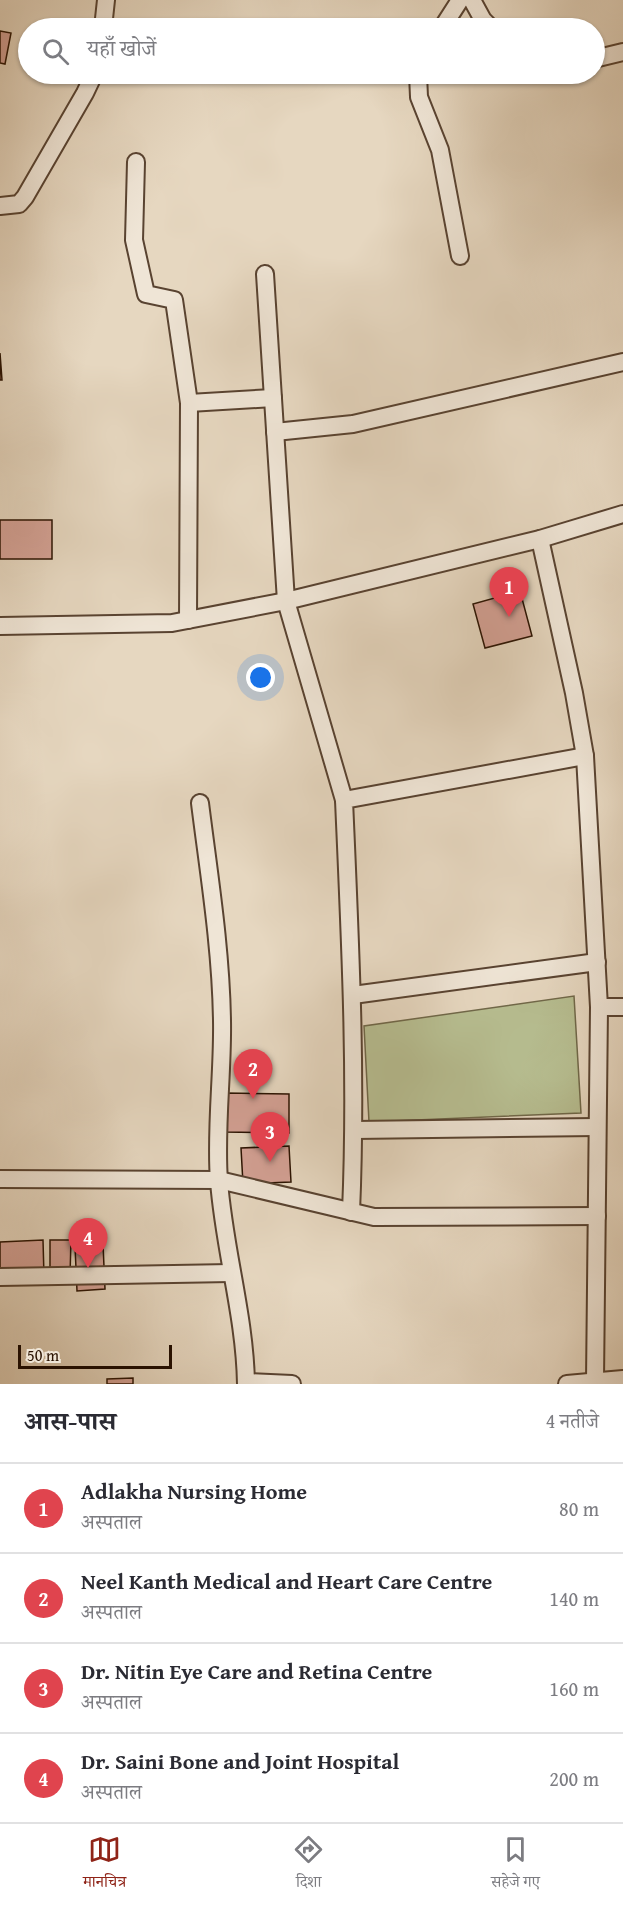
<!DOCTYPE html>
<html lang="hi">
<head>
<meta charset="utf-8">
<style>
	:root { --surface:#fff; --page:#f7f7f7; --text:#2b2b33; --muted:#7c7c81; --line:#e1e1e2; --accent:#8f2418 }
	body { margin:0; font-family:"Gentium Book Plus","Noto Serif Devanagari",serif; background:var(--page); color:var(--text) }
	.scale { position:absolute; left:18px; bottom:15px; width:154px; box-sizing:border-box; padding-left:6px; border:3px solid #2a1201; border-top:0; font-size:16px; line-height:21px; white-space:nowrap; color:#2a1201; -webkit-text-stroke:4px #efe5d6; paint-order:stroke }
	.you { position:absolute; left:261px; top:678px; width:21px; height:21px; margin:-15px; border:4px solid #fff; border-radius:50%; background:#1a73e8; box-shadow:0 0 0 9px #1a73e833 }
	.badge { display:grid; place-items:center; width:39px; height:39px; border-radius:50%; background:var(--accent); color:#fff; font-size:20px; font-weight:700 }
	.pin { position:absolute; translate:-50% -50px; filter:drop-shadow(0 2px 3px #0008) }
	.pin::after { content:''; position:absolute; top:32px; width:21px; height:18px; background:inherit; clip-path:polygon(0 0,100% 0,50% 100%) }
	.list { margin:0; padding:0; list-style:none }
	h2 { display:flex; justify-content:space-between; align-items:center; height:78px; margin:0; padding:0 24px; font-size:26px }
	h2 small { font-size:20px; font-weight:400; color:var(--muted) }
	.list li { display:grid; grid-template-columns:39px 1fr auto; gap:18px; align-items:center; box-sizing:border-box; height:90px; padding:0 24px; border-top:2px solid var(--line) }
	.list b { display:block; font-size:22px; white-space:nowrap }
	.list p { margin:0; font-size:20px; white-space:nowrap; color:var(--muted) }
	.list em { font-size:20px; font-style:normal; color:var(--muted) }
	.icon { flex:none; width:33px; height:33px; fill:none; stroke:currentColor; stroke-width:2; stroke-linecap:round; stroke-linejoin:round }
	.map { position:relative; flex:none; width:623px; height:1384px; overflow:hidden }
	.search { position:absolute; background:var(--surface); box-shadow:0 2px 4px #0004; left:18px; right:18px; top:18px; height:66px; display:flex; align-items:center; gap:15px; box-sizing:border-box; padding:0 21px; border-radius:33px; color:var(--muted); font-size:22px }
	.sheet { height:438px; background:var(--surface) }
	nav { display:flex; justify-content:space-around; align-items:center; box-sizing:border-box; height:84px; border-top:2px solid var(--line); background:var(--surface); font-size:16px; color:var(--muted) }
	nav a { display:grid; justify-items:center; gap:3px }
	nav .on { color:var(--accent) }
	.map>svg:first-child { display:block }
	.green { fill:#b7be91; stroke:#706849; stroke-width:1.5 }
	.building { fill:#d4a195; stroke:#2a1201; stroke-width:1.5 }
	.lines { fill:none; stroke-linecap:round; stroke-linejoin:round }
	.street-casing { stroke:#594331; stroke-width:20 }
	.street { stroke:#efe5d6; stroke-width:16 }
</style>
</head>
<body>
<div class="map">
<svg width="623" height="1384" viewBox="0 0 623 1384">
	<rect width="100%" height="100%" fill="#e6d7c0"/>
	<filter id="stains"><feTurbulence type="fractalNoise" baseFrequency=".00333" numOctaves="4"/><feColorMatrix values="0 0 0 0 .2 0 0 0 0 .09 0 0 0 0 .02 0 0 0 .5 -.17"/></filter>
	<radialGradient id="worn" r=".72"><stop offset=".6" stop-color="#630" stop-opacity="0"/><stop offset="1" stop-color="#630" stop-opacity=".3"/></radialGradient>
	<path class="green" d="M574,996L581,1113L369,1122L364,1026Z"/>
	<g class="building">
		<path d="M0,31L11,33L5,64L0,63Z"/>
		<path d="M0,353L2,380H0Z"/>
		<rect x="0" y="520" width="52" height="39"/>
		<path d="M520,591L532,636L485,648L473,604Z"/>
		<path d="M225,1093L289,1094V1133L225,1132Z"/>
		<path d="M289,1146L291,1182L243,1184L241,1148Z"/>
		<path d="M43,1240L44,1276L0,1278V1242Z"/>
		<path d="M50,1240H71L70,1275L50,1274Z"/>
		<path d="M103,1244L105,1289L77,1291L75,1246Z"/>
		<path d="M133,1378V1384H107V1379Z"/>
	</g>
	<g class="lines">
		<g class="street-casing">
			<g id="street">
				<path d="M472,0L483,20L491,28"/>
				<path d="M103,28L106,0"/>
				<path d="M442,28L460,0"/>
				<path d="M594,59L623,52"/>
				<path d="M418,74L419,97L440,150L460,256"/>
				<path d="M136,162L134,240L146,294L174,300L189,403L188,620"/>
				<path d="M0,206L19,204L25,197L85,93L94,74"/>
				<path d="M265,274L286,601L344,800"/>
				<path d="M189,403L273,398"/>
				<path d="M275,432L353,424L623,362"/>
				<path d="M540,539L574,693L585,756L599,1007L595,1381"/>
				<path d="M0,626L172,623L286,601L540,539L623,514"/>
				<path d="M200,803C209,875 221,948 222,1021C223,1073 215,1129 219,1181C224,1249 245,1316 246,1384"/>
				<path d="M353,995L597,962"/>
				<path d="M599,1007H623"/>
				<path d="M355,1130L597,1127"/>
				<path d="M0,1179L219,1180L374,1217L597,1216"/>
				<path d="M351,1212C357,1074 350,938 344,800L585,756"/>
				<path d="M0,1277L231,1273"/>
				<path d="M246,1382L292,1384"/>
				<path d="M567,1384L623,1379"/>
			</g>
		</g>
		<use href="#street" class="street"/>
	</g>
	<rect width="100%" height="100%" filter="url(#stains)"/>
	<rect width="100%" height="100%" fill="url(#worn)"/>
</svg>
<div class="scale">50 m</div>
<div class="you"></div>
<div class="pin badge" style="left:509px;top:617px;background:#e0444e">1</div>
<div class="pin badge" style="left:253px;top:1099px;background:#e0444e">2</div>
<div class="pin badge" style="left:270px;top:1162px;background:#e0444e">3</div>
<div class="pin badge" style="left:88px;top:1268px;background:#e0444e">4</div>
<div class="search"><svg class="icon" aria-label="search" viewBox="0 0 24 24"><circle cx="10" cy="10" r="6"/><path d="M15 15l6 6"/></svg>यहाँ खोजें</div>
</div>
<section class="sheet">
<h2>आस-पास<small>4 नतीजे</small></h2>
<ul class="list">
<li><span class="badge" style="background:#e0444e">1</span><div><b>Adlakha Nursing Home</b><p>अस्पताल</p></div><em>80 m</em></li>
<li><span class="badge" style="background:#e0444e">2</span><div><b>Neel Kanth Medical and Heart Care Centre</b><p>अस्पताल</p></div><em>140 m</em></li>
<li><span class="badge" style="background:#e0444e">3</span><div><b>Dr. Nitin Eye Care and Retina Centre</b><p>अस्पताल</p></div><em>160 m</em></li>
<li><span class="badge" style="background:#e0444e">4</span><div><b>Dr. Saini Bone and Joint Hospital</b><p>अस्पताल</p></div><em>200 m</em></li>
</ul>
</section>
<nav>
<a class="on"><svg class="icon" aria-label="map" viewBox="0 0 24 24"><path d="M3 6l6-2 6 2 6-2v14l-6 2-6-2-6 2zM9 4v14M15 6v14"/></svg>मानचित्र</a>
<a><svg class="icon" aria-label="directions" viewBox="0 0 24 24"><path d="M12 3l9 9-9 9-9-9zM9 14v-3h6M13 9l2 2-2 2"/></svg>दिशा</a>
<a><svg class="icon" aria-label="saved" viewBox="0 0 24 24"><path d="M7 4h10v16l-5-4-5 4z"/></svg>सहेजे गए</a>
</nav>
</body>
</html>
